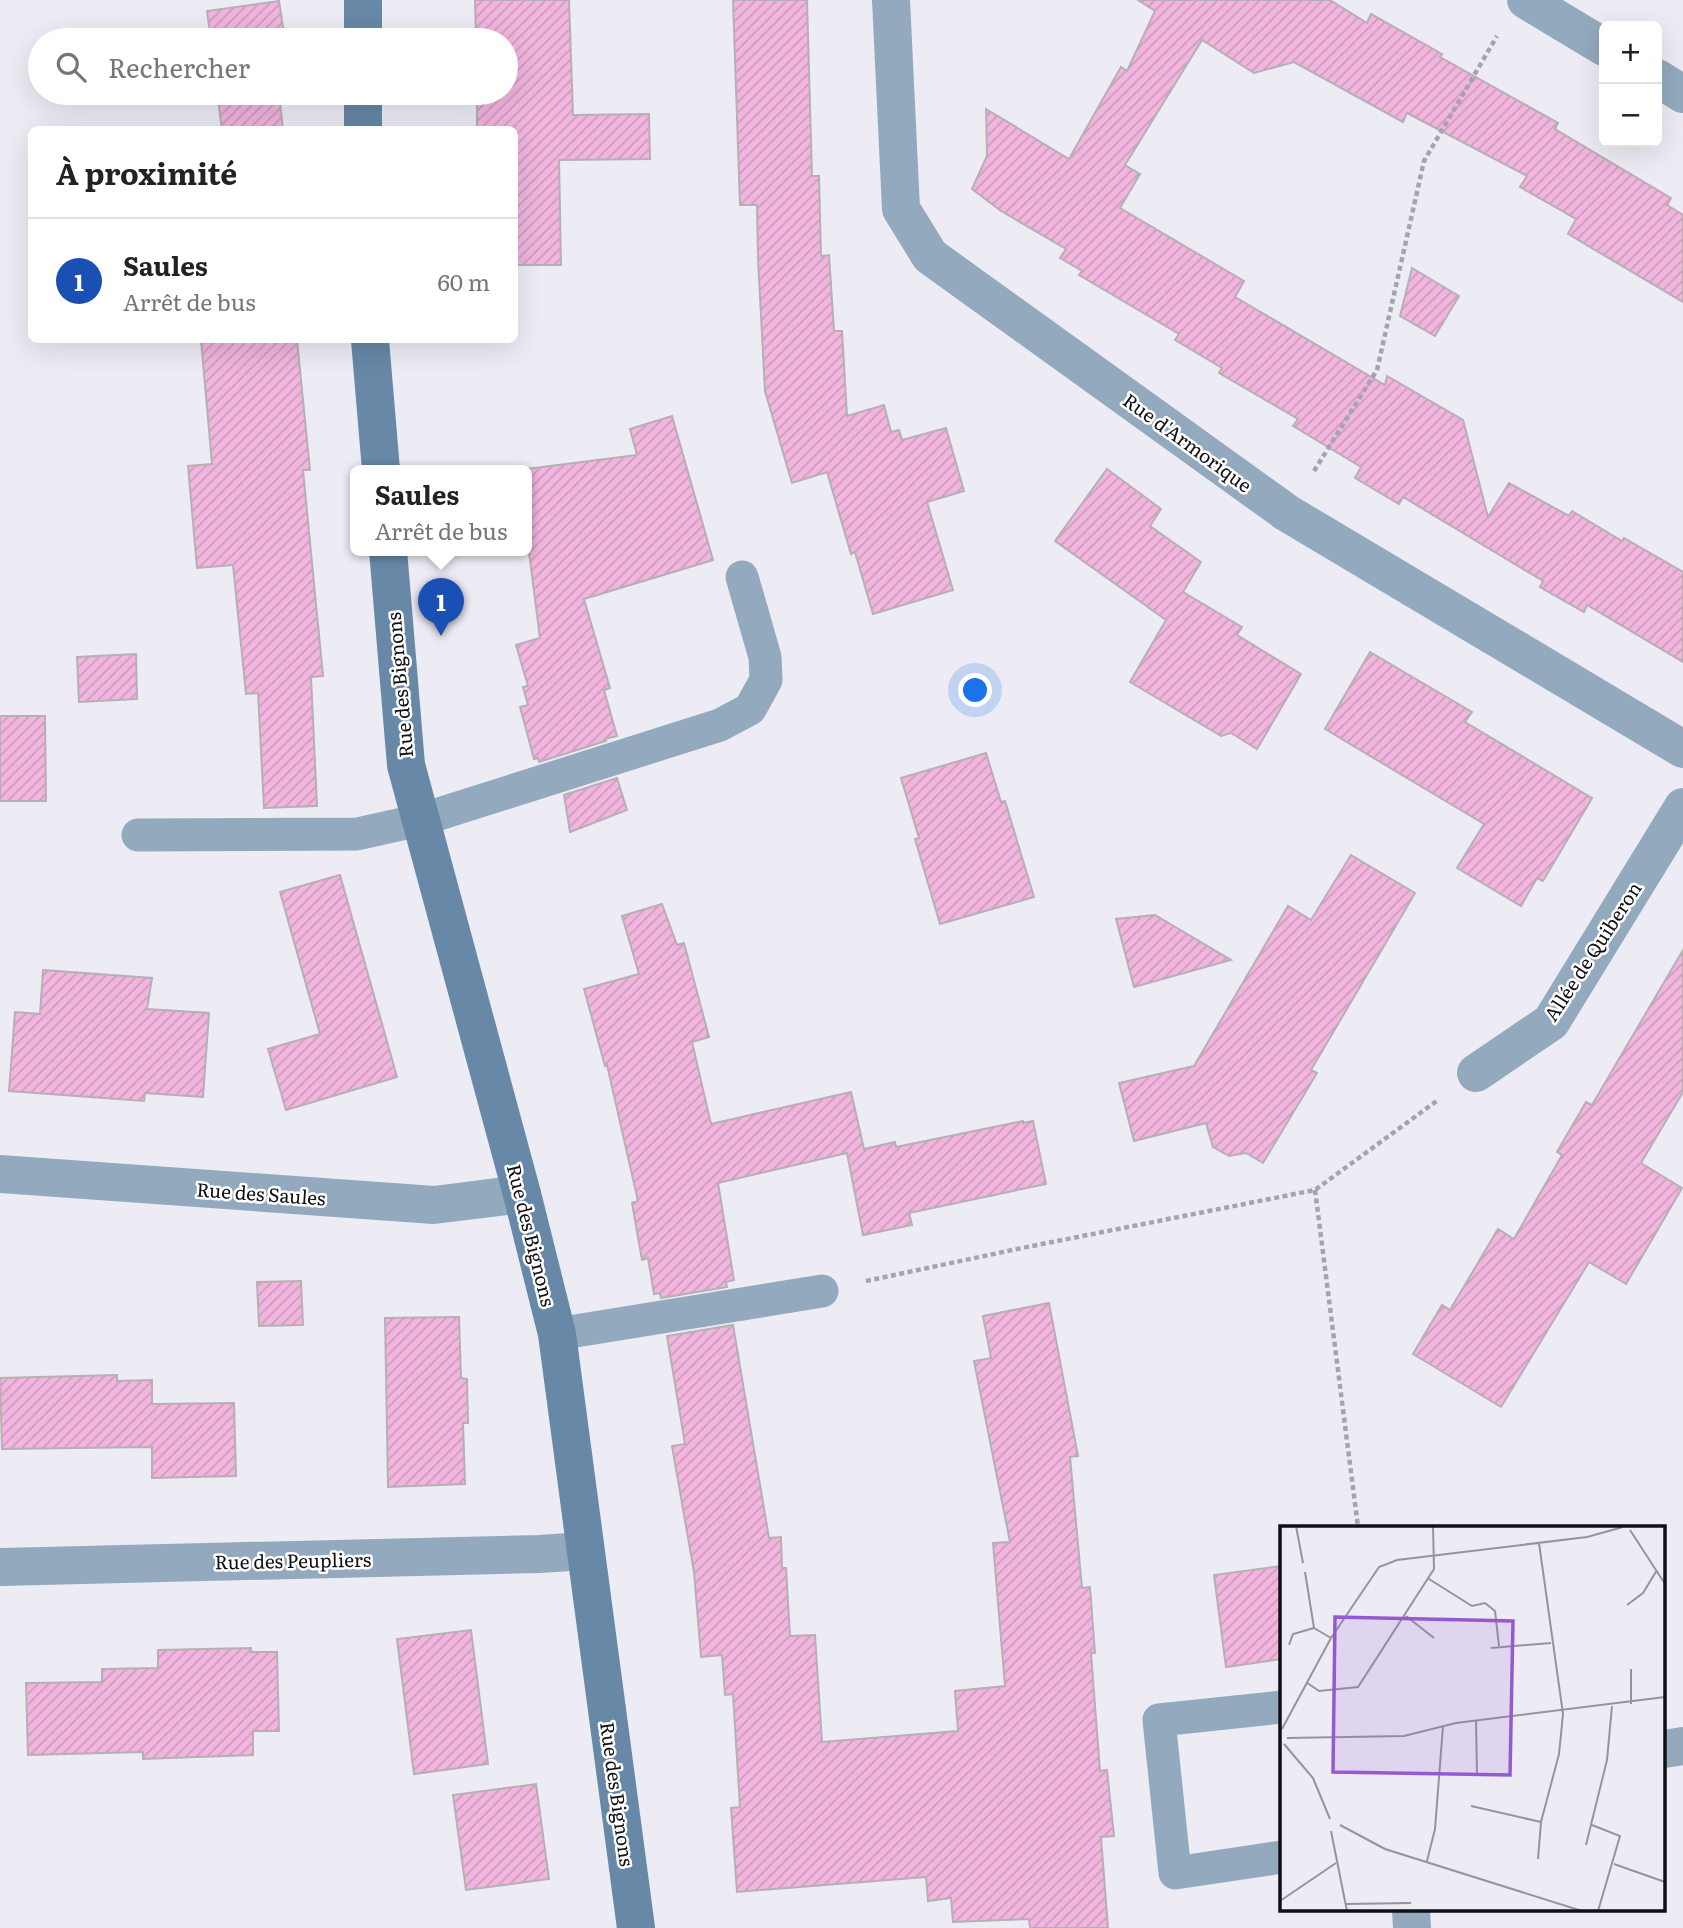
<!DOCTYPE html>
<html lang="fr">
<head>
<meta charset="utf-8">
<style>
	:root { --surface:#fff; --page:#f2f2f2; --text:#222; --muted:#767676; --line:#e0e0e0; --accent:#111827 }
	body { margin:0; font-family:Literata,serif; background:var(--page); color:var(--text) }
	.controls { position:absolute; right:21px; top:21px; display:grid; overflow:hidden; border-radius:10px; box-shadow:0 7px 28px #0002 }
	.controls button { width:63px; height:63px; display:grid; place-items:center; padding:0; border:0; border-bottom:2px solid var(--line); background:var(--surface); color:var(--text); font:35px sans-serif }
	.you { position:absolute; left:976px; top:691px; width:24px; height:24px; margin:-18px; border:5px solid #fff; border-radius:50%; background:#1a73e8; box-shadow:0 0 0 10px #1a73e833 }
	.badge { display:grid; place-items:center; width:46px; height:46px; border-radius:50%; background:var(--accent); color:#fff; font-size:23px; font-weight:700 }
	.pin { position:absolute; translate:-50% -58px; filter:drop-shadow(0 2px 4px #0008) }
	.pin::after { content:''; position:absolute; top:37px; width:24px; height:21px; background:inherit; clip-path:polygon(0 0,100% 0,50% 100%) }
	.popup { position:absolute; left:350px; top:465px; width:182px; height:91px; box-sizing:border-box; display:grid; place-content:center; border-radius:10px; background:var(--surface); filter:drop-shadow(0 2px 5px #0005); font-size:23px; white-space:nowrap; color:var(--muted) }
	.popup b { font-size:26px; color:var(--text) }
	.popup::after { content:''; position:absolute; left:50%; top:100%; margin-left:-14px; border:14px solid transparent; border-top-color:var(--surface) }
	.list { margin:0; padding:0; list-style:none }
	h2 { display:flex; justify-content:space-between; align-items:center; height:91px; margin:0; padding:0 28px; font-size:30px }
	h2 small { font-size:23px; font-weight:400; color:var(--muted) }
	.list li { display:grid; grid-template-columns:46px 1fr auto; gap:21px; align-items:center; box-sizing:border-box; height:126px; padding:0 28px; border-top:2px solid var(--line) }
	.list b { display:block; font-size:26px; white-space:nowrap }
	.list p { margin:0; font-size:23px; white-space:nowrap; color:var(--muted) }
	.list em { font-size:23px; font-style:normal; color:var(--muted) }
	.icon { flex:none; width:38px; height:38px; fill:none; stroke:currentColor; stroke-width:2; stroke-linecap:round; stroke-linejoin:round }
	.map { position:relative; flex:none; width:1683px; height:1928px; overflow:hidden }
	.search { position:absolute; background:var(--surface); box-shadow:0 7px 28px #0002; left:28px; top:28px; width:490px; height:77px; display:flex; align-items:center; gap:18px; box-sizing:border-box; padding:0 24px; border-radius:38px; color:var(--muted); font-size:26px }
	.panel { position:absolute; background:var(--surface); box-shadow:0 7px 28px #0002; left:28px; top:126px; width:490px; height:217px; border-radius:10px }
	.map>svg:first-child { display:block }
	.building { fill:url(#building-hatch); stroke:#b7afb4; stroke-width:2 }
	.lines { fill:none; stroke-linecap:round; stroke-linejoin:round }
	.path { stroke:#a5a4ab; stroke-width:4.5; stroke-dasharray:5 3.5; stroke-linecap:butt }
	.lane { stroke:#93a9be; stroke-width:33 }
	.street { stroke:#93a9be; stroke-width:38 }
	.secondary { stroke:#6788a6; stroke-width:38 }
	.labels { text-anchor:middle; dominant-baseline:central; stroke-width:5; stroke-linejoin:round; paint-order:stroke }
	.street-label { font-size:19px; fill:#101013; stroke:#fff }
	.inset-road { fill:none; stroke:#95949b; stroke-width:2 }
	.view { fill:#955ad2; fill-opacity:0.15; stroke:#955ad2; stroke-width:3.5 }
	.inset-edge { fill:none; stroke:#101013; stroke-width:3.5 }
</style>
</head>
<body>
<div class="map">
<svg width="1683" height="1928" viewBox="0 0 1683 1928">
	<defs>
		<pattern id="building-hatch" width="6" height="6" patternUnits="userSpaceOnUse" patternTransform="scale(1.75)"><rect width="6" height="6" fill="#f1b5de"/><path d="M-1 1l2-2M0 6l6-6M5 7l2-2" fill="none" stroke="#ce9bbe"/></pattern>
	</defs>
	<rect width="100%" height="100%" fill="#edecf5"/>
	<g class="building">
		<path d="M475,0H569L573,115L649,114L650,159L559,160L561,265H514V130H477V93H506V40H476Z"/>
		<path d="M733,0H807L812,176H819L821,256L829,255L834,331H842L847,416L884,405L891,432L899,430L902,440L946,428L964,491L927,502L953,590L873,614L855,552L851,554L827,472L792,483L765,391L758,259L757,205H740Z"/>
		<path d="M1138,0H1330L1367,23L1371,14L1442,54L1440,57L1558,123L1555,129L1671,198L1667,205L1683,215V302L1568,234L1576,219L1520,187L1527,176L1407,113L1403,122L1294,62L1254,73L1202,40L1125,165L1140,174L1120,208L1244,281L1235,297L1385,385L1387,376L1463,420L1488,517L1509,483L1569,516L1572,511L1622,541L1624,538L1683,572V662L1587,605L1584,612L1540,587L1543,581L1403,497L1399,504L1355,478L1361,467L1293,426L1298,419L1219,373L1222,368L1175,340L1179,334L1079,275L1082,271L1060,258L1066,249L1001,211L972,189L987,156L986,109L1069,159L1121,67L1127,71L1155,11Z"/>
		<path d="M279,1L285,40H211L207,11Z"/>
		<path d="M217,93H279L283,130H222Z"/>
		<path d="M1412,268L1459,296L1435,336L1400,316Z"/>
		<path d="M201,340H297L310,470H303L323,676L311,677L317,806L264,808L258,693L246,694L233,565L197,568L188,466L212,464Z"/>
		<path d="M672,416L713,560L584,599L610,688L604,690L617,736L605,739L606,741L539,762L538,758L534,759L520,707L528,705L523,687L528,686L516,645L540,638L527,537V469L637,455L630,429Z"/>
		<path d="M1107,469L1161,509L1150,526L1201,562L1183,592L1242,627L1237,635L1301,674L1257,749L1231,733L1221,736L1130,682L1166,620L1055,541Z"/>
		<path d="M1370,652L1472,712L1465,722L1592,798L1543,881L1537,878L1521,906L1457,868L1484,824L1325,729Z"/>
		<path d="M136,654L137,699L79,702L77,657Z"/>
		<path d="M0,716H45L46,801H0Z"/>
		<path d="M986,753L1001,802L1005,801L1034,897L940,924L915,839L919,838L901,778Z"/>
		<path d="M617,778L627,810L570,832L564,795Z"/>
		<path d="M1351,855L1415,893L1311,1070L1317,1073L1263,1163L1246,1153L1229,1156L1213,1147L1206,1123L1134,1141L1119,1083L1194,1066L1288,906L1311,920Z"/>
		<path d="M340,875L397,1077L286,1110L268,1049L320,1034L280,892Z"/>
		<path d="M662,904L677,945L684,943L709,1037L692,1042L711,1124L851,1092L864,1149L895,1142L896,1147L1023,1121V1123L1033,1121L1046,1184L909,1213L912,1225L863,1235L847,1153L718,1183L734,1280L726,1282L727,1287L661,1298L660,1293L654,1294L648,1258L642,1260L632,1203L638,1201L607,1065L605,1066L584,989L639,974L622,916Z"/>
		<path d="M1155,915L1231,960L1134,987L1116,919Z"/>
		<path d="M1683,950V1092L1641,1163L1682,1188L1626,1284L1589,1262L1501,1407L1413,1354L1442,1305L1450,1310L1498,1229L1514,1239L1562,1155L1557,1152L1586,1102L1592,1105Z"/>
		<path d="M43,970L152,978L147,1009L209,1013L203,1097L145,1093L144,1101L9,1091L15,1012L40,1014Z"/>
		<path d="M301,1281L303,1325L259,1326L257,1282Z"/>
		<path d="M1049,1303L1078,1456L1070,1457L1082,1588L1090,1587L1095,1653H1091L1100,1771L1107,1770L1114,1836L1101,1837L1108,1928H1030L1029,1919L953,1922L951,1898L928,1901L926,1877L737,1892L731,1808L740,1807L733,1694L725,1695L722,1655L701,1657L694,1572L672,1446L685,1444L667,1336L733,1325L769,1538L781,1537L782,1568H786L790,1636L815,1635L822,1742L958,1731L955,1691L1005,1686L993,1543L1010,1542L974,1361L991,1358L983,1316Z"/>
		<path d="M459,1317L461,1378L467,1379L468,1423H463L465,1484L388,1487L385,1318Z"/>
		<path d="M117,1375V1381L152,1380V1404L234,1403L236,1476L152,1478V1447L2,1449L0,1378Z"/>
		<path d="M1282,1566V1659L1226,1667L1214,1575Z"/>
		<path d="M471,1630L488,1764L414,1774L397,1639Z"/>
		<path d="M251,1648V1652H277L279,1731H253V1755L143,1759V1752L28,1755L26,1683L102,1682V1669L158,1668V1650Z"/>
		<path d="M536,1784L549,1879L466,1890L453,1795Z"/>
	</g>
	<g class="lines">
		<g class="path">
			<path d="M1314,471L1377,370L1424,161L1497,36"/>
			<path d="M1315,1190L1358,1527"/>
			<path d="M866,1281L1022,1248L1315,1190L1438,1100"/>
		</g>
		<g class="lane">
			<path d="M138,835L357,834L420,820L720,725L750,709L766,680L765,657L742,577"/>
			<path d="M557,1334L822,1291"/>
			<path d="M1282,1707L1159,1720L1175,1873L1282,1857"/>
		</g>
		<g class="street">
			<path d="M891,0L901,209L930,256L1287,513L1683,749"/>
			<path d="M1526,0L1604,47"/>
			<path d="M1657,78L1683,94"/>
			<path d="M1476,1073L1551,1022L1683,807"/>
			<path d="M0,1174L434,1205L522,1194"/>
			<path d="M1,1567L539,1554L585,1551"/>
			<path d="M1664,1749L1683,1746"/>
			<path d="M1411,1909L1412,1928"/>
		</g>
		<g class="secondary">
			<path d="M363,40V0"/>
			<path d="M363,130V93"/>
			<path d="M370,340L381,470"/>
			<path d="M388,550L406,765L522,1194L557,1334L636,1928"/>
		</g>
	</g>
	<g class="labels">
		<g class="street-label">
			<text transform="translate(1188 442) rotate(36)">Rue d'Armorique</text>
			<text transform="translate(399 685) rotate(-95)">Rue des Bignons</text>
			<text transform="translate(1592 951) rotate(-57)">Allée de Quiberon</text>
			<text transform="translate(261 1193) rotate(4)">Rue des Saules</text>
			<text transform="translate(532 1235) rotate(76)">Rue des Bignons</text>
			<text transform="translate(293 1560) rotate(-1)">Rue des Peupliers</text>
			<text transform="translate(618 1794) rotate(82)">Rue des Bignons</text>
		</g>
	</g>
	<g transform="translate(1280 1526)">
		<rect width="385" height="385" fill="#edecf5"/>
		<path class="inset-road" d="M16,0L23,37M350,4L385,58M25,46L34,102L51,112M149,53L192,80L205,77L215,85L219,120M347,79L363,67L377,44M126,90L154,112M9,119L13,108L34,102M211,122L271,117M351,143V178M26,156L39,165L78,161L154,43L153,0M196,195L197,248M2,203L51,112L99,41L117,34L307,11L343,1M7,212L124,210L176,197L385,171M4,218L33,252L50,293M191,280L261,296M60,299L105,323L302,385M312,299L340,310L318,385M51,305L67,385M306,319L327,234L332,180M258,333L261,296L279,228L283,188L259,17M147,335L155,303L163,200M334,338L385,356M0,375L56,337M66,378L131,377"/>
		<path class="view" d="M55,91L233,95L230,249L53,246Z"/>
		<rect width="385" height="385" class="inset-edge"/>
	</g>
</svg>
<div class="controls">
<button>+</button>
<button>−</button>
</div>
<div class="you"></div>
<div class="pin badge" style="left:441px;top:636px;background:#1a4fb4">1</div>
<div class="popup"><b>Saules</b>Arrêt de bus</div>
<div class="search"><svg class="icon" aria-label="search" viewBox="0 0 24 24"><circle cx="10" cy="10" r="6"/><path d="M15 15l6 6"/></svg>Rechercher</div>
<section class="panel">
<h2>À proximité<small></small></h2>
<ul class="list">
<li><span class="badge" style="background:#1a4fb4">1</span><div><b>Saules</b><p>Arrêt de bus</p></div><em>60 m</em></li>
</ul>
</section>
</div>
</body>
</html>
